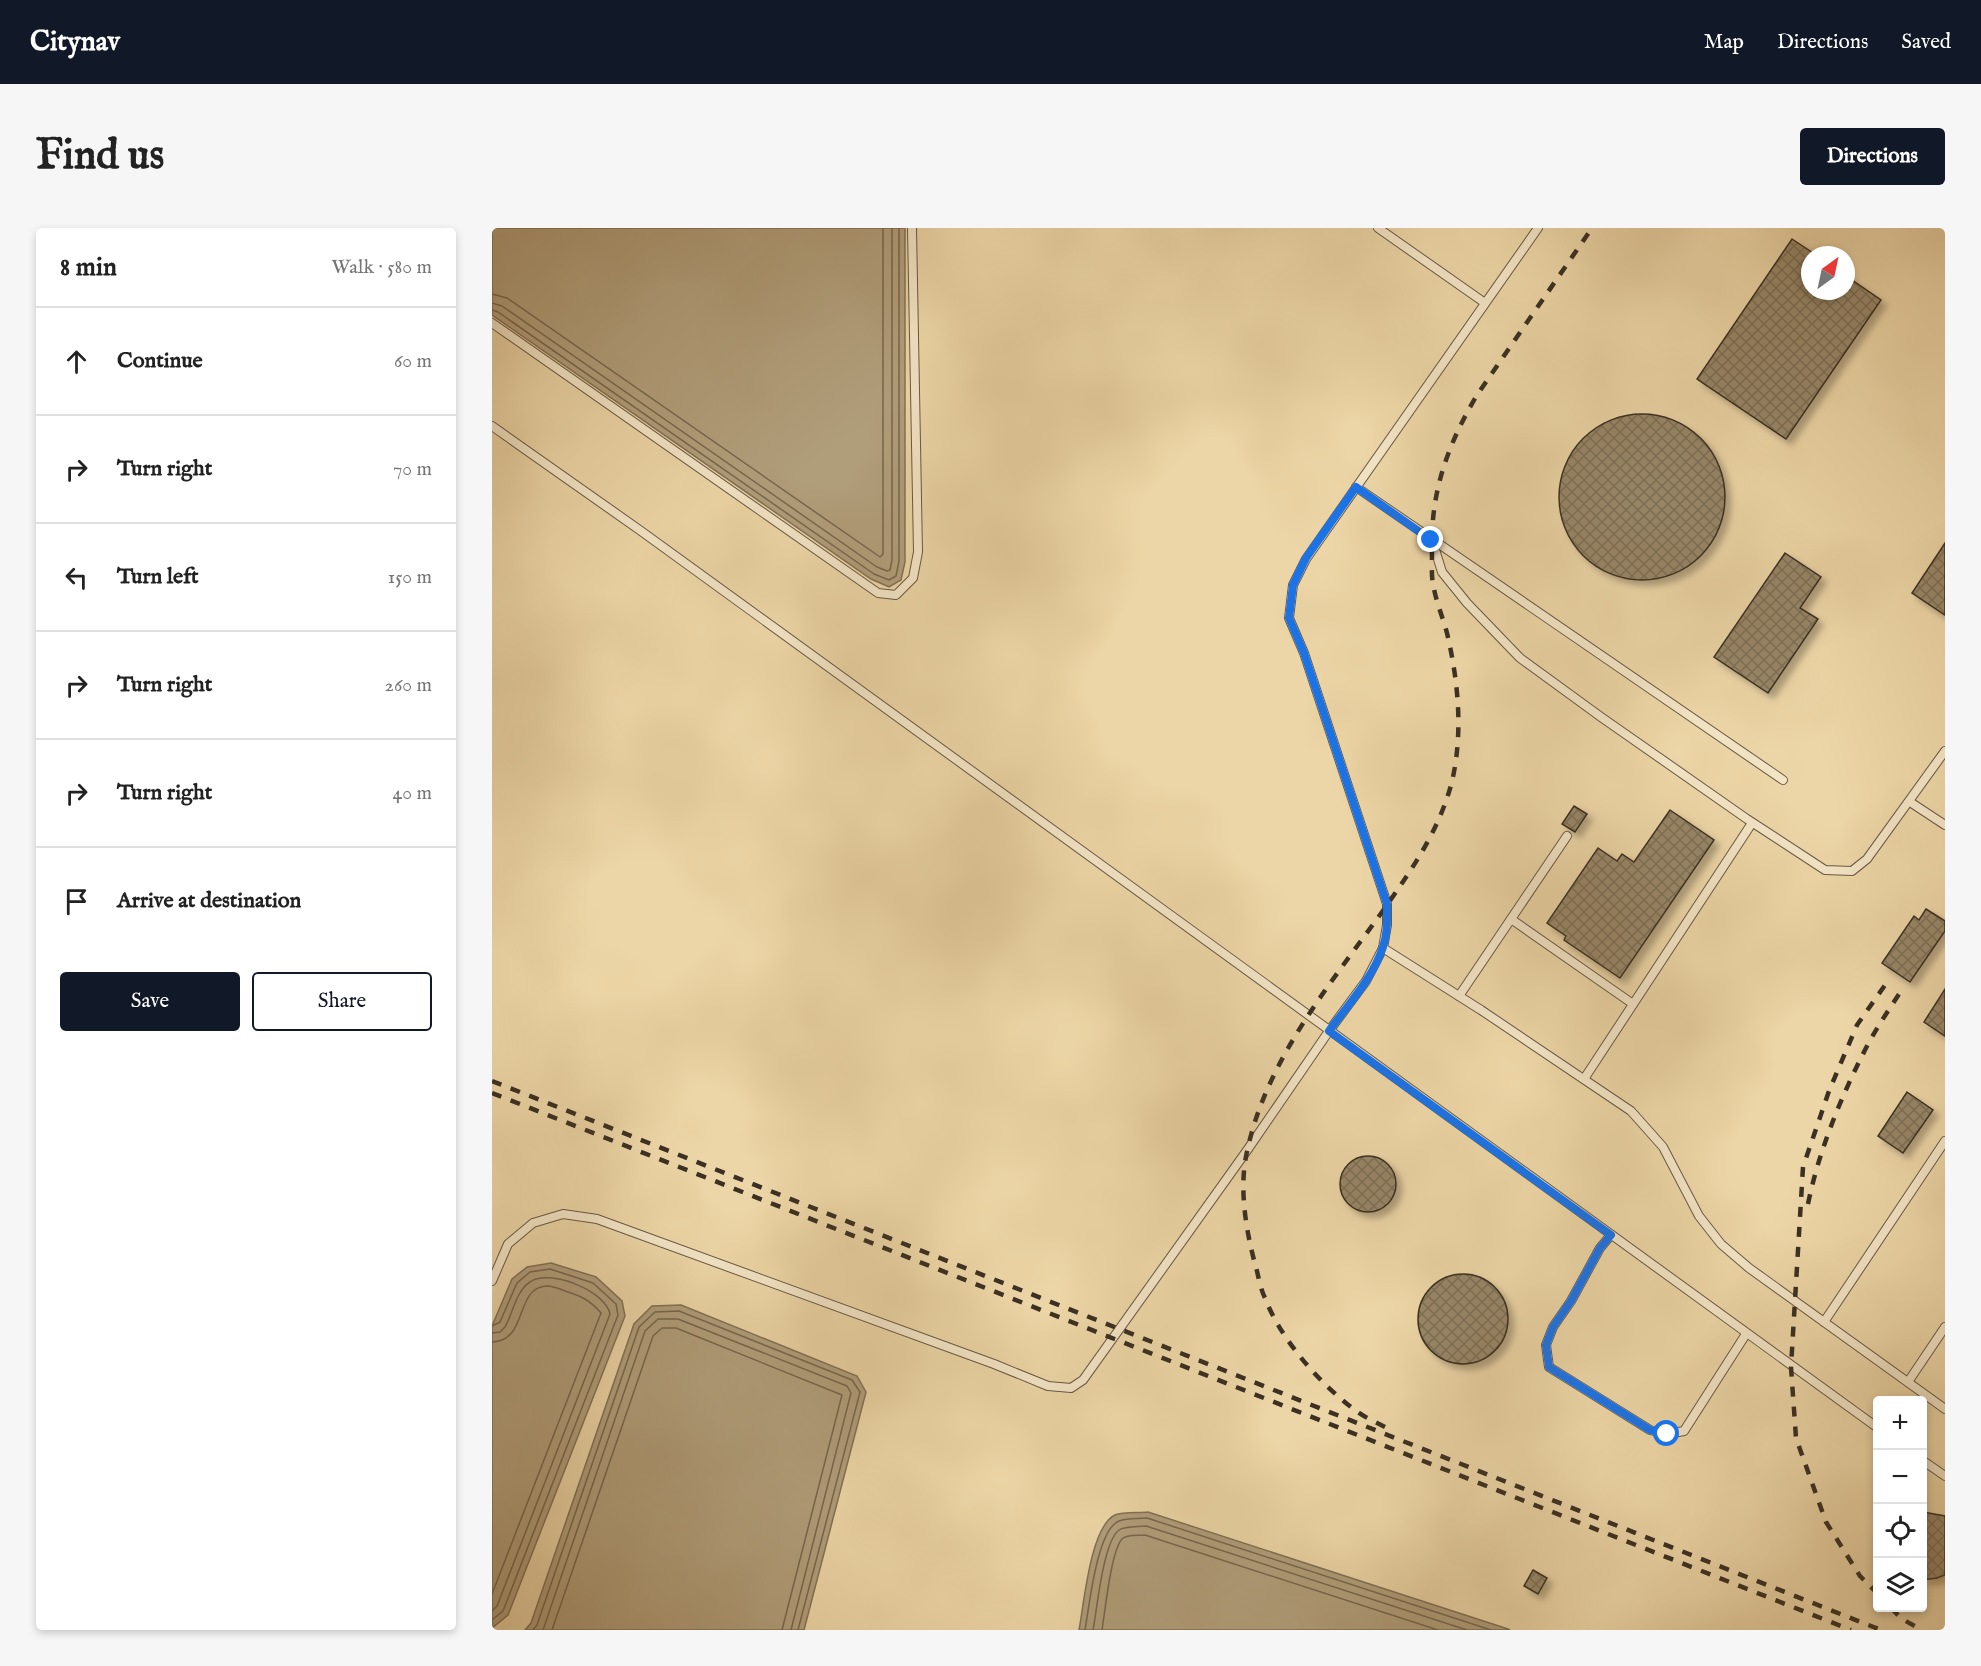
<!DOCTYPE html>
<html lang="en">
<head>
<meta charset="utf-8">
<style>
	:root { --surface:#fff; --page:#f6f6f6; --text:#222; --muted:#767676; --line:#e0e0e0; --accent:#111827 }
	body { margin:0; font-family:"IM FELL English",serif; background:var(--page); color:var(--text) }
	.controls { position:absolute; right:18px; bottom:18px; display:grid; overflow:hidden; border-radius:6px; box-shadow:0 3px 9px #0003 }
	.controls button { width:54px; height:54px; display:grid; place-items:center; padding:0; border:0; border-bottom:2px solid var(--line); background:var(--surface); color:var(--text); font:30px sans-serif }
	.compass { position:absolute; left:1309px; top:18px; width:54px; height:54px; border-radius:50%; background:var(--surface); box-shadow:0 3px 9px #0003; rotate:33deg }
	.stop { position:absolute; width:18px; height:18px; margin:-14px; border:4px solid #1a73e8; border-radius:50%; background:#fff }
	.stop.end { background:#1a73e8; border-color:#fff; box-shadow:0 2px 6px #0008 }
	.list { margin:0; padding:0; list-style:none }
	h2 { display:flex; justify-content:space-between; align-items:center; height:78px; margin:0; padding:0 24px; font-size:26px }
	h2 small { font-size:20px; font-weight:400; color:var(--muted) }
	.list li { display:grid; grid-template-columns:39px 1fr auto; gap:18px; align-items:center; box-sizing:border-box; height:108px; padding:0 24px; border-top:2px solid var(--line) }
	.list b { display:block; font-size:22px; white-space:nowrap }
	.list em { font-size:20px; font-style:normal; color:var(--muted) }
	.actions { display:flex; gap:12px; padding:18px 24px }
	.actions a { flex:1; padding:14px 0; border:2px solid var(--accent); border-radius:6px; text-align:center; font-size:21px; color:var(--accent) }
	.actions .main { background:var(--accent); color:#fff }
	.icon { flex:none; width:33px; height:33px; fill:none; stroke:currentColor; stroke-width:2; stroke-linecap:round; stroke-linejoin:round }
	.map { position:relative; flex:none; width:1453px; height:1402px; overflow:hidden; border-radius:6px }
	header { display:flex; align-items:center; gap:36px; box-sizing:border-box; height:84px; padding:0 30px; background:var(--accent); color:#fff }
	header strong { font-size:28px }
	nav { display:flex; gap:33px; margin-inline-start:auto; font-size:21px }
	.intro { display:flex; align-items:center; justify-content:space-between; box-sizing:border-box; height:144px; padding:0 36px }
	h1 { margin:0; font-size:42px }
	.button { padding:15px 27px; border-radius:6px; background:var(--accent); color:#fff; font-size:21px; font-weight:700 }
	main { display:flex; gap:36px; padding:0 36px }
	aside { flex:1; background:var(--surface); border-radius:6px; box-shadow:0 3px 9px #0003 }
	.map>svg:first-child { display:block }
	.water { fill:#b09d79; stroke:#817157; stroke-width:1.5 }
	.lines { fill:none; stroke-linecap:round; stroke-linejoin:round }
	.shore { stroke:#76664e; stroke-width:1.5 }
	.building { fill:url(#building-cross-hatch); stroke:#3b3023; stroke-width:1.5; filter:url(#shadow) }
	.service-casing { stroke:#675944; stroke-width:10 }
	.service { stroke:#f3e4c5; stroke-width:8 }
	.rail { stroke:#3b3023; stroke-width:4.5; stroke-dasharray:10 10; stroke-linecap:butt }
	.route { stroke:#1a73e8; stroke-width:8 }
</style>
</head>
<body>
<header>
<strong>Citynav</strong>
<nav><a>Map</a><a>Directions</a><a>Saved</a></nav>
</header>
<div class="intro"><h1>Find us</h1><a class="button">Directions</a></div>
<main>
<aside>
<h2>8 min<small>Walk · 580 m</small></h2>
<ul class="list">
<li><svg class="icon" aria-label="ahead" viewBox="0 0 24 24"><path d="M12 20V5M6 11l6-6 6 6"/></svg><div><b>Continue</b></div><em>60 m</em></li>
<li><svg class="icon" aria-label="right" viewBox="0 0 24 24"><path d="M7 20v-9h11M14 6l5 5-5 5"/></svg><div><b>Turn right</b></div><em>70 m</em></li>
<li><svg class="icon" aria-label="left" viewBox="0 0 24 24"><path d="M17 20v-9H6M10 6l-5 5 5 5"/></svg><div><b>Turn left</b></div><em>150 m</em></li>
<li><svg class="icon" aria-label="right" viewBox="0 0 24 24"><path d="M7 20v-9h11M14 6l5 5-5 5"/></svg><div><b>Turn right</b></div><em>260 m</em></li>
<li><svg class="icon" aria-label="right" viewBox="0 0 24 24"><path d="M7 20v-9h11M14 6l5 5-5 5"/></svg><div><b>Turn right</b></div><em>40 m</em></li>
<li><svg class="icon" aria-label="arrive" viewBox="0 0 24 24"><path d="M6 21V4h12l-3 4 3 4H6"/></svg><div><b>Arrive at destination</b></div></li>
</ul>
<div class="actions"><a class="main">Save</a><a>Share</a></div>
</aside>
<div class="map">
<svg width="1453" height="1402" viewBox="0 0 1453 1402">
	<defs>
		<pattern id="building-cross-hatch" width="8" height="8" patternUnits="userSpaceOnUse" patternTransform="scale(1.5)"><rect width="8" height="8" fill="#978667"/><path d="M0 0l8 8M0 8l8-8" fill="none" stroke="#7c6e54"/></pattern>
		<filter id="shadow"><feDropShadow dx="5.5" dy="5.5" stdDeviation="3" flood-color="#0004"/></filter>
	</defs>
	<rect width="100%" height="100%" fill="#ecd5a6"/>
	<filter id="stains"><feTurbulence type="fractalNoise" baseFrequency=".00333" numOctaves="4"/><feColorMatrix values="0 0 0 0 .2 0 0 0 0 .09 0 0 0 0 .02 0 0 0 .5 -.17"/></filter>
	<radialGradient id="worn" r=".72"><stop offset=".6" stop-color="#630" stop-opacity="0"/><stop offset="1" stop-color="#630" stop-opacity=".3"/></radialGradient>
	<g class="water">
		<path d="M0,0H413V334L409,352L397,359L379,351L0,87Z"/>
		<path d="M59,1035L104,1049L130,1073L133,1088L16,1387L0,1400V1098L20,1051L35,1039Z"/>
		<path d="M189,1077L365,1148L374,1164L312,1402H33L39,1395L142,1096L160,1078Z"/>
		<path d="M656,1284L1016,1401L1018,1402H587C592,1377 598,1299 623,1287C630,1284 648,1285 656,1284Z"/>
	</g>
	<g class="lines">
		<g class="shore">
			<path d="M0,66L15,70L388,329L391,326V0"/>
			<path d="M0,75L10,78L385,339L395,343L398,342L400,332V0"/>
			<path d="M0,82L6,84L382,346L397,352L404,348L407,333V0"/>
			<path d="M0,1098L8,1094L25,1055L38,1044L58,1041L101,1055L124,1076L126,1087L11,1383L0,1392"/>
			<path d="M0,1105L8,1104L13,1099C21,1085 24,1063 38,1054C57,1040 114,1063 118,1086L5,1378L0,1383"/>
			<path d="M0,1114C37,1113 22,1059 55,1058C61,1058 68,1061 73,1063C89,1068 98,1072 109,1085L0,1366"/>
			<path d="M41,1402L45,1397L147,1099L163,1084L187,1083L360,1152L368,1164L306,1402"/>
			<path d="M51,1402L153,1103L166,1091H186L355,1158L359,1165L299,1402"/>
			<path d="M60,1402L161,1108L170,1100H184L350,1167L290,1402"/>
			<path d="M593,1402C597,1380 605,1301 627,1293C635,1290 646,1291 655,1290L999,1402"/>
			<path d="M601,1402C605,1382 611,1314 627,1302C633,1298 646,1299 654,1298L975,1402"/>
			<path d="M610,1402C613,1384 619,1323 630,1311C635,1306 647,1308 653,1307L946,1402"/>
		</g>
	</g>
	<g class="building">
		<path d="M1300,11L1324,27H1318V63H1354V48L1389,72L1294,211L1205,151Z"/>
		<circle cx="1150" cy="269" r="83"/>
		<path d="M1453,315V387L1420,365Z"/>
		<path d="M1293,325L1329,349L1308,380L1326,391L1276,465L1222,429Z"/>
		<path d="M1082,578L1095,586L1083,604L1070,596Z"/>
		<path d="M1178,582L1222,612L1128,750L1072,712L1074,708L1055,695L1106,620L1125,633L1130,626L1142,634Z"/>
		<path d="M1434,681L1453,693V703L1418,754L1390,735L1422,688L1427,692Z"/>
		<path d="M1453,761V808L1432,794Z"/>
		<path d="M1415,864L1441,882L1411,925L1386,908Z"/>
		<circle cx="876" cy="956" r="28"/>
		<circle cx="971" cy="1091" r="45"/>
		<path d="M1431,1284L1453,1288V1347L1445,1350L1431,1352Z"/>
		<path d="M1041,1342L1055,1350L1046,1366L1032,1358Z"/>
	</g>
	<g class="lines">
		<g class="service-casing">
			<g id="service">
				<path d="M886,0L993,75"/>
				<path d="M0,95L386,365L404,367L421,350L426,324L420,0"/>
				<path d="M0,198L149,303L1386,1200"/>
				<path d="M864,259L1291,552"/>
				<path d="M940,312L950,344L975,375L1028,430L1109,489L1255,591L1333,642L1360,643L1375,631L1453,523"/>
				<path d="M1418,574L1453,597"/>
				<path d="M1019,691L1141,776"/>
				<path d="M891,720L989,782L1139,883L1171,919L1207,988L1229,1016L1257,1040L1453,1181"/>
				<path d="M967,768L1075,608"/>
				<path d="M1092,851L1260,595"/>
				<path d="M1119,1007L1108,1020L1079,1073L1061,1099L1054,1117L1057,1139L1158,1202L1175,1206L1192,1203L1254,1106"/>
				<path d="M0,1053L16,1016L41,995L71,986L105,991L502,1136L556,1158L579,1160L591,1152L756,921L837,803L874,753L891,720L895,697V676L812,425L797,390L801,357L814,331L1046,0"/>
				<path d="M1332,1094L1453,913"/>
				<path d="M1416,1154L1453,1099"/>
				<path d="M1430,1232L1453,1248"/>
			</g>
		</g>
		<use href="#service" class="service"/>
		<g class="rail">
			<path d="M0,853L1389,1402"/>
			<path d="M0,865L1359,1402"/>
			<path d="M1316,976C1327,922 1349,869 1374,820C1385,799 1398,780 1411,760"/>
			<path d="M893,1199C883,1194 872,1189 863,1182C828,1156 789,1112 773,1070C769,1062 767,1052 765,1043C755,1008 748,969 753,934C770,835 839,756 895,677C923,637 950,597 961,549C971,501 966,452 955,405C951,390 945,376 942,361C939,350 940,337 940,326C938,265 955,218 985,167L1100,0"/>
			<path d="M1386,1366L1368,1348L1334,1294L1304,1210L1299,1139L1311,939L1337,863L1365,797L1398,750"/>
			<path d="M1399,1380L1410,1391L1430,1402"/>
		</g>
	</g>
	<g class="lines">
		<path class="route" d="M939,312L864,259L814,330L801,357L797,390L812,425L895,676C895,691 896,705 891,719C881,750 856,777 837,803L1119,1007L1108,1020L1079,1073L1061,1099L1054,1117L1057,1139L1158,1202L1175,1206"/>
	</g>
	<rect width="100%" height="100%" filter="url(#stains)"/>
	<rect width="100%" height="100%" fill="url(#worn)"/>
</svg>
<div class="controls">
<button>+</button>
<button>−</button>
<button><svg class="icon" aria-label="locate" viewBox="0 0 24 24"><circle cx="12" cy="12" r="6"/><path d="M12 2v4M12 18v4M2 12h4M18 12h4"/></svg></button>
<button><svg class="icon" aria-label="layers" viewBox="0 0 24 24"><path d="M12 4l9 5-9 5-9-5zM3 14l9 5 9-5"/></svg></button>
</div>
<svg class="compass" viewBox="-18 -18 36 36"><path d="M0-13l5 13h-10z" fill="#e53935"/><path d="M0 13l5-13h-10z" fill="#767676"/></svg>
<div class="stop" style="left:1175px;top:1206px"></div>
<div class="stop end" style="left:939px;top:312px"></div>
</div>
</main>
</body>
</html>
